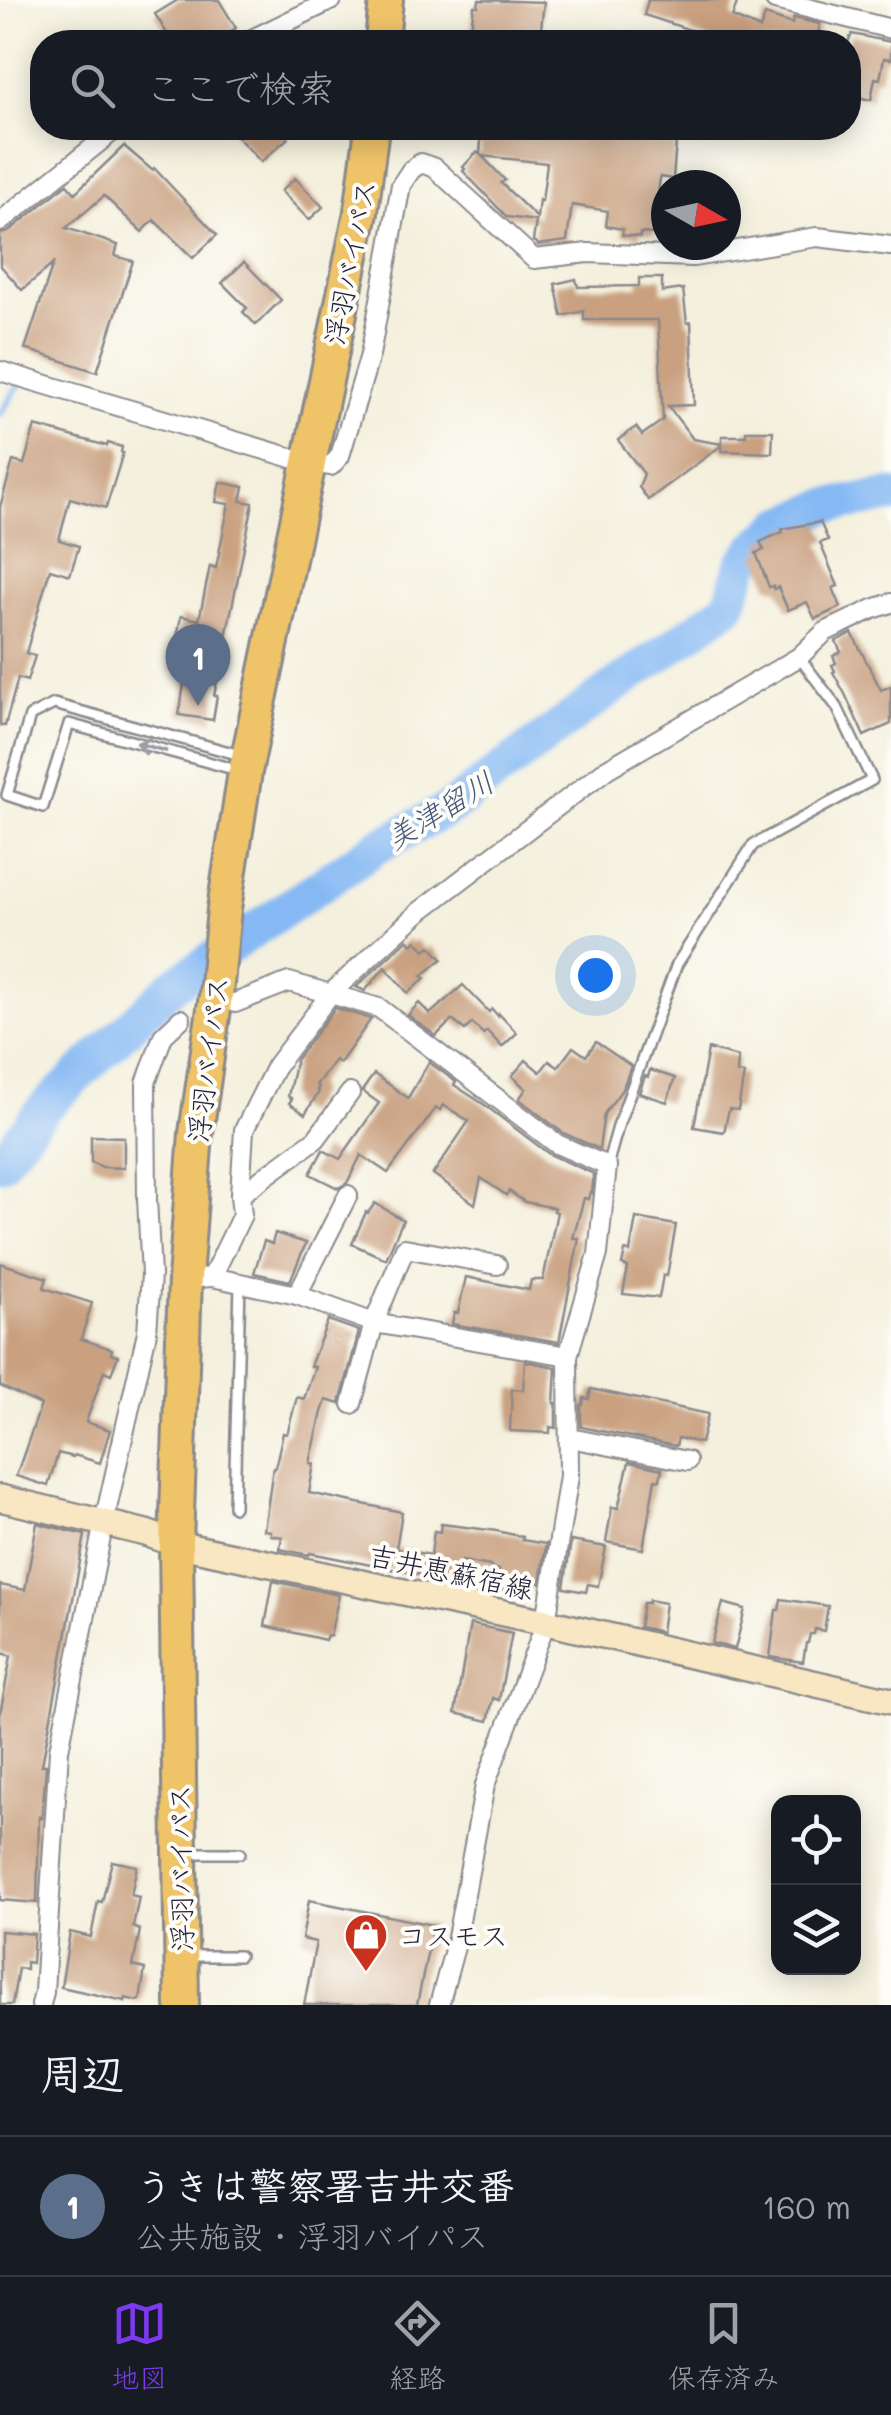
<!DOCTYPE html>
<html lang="ja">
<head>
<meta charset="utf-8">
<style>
	:root { --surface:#171b24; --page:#20242c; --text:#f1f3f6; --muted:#9ea1a6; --line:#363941; --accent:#7c3aed }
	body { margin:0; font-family:Mali,"Klee One",sans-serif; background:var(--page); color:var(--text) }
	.controls { position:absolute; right:30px; bottom:30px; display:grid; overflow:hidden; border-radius:20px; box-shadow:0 5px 25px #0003 }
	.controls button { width:90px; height:90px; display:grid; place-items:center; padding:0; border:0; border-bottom:2px solid var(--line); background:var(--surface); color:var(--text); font:50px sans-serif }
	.compass { position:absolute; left:651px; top:170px; width:90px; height:90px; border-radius:50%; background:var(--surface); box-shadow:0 5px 25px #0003; rotate:99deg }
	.you { position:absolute; left:595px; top:975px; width:35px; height:35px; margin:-25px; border:8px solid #fff; border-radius:50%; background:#1a73e8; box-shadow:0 0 0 15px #1a73e833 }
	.badge { display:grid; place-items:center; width:65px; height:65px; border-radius:50%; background:var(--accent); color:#fff; font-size:32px; font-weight:700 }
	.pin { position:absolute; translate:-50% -82px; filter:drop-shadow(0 2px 5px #0008) }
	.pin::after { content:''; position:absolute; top:52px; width:35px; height:30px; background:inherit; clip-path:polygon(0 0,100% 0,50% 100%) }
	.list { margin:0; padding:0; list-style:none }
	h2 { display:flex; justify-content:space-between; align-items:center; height:130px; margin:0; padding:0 40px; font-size:42px }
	h2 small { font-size:32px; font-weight:400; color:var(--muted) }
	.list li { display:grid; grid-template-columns:65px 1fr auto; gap:30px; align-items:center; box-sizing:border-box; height:140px; padding:0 40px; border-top:2px solid var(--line) }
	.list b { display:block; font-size:38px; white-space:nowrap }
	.list p { margin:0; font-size:32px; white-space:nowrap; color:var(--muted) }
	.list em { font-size:32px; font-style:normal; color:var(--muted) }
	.icon { flex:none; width:55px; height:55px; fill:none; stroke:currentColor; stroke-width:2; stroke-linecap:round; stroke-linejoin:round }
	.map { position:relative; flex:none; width:891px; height:2005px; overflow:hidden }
	.search { position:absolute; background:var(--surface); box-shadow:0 5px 25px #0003; left:30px; right:30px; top:30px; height:110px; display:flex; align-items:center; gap:25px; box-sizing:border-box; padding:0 35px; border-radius:40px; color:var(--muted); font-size:38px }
	.sheet { height:270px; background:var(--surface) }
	nav { display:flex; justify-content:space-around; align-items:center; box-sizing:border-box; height:140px; border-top:2px solid var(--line); background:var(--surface); font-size:28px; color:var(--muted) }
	nav a { display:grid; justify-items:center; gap:5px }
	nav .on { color:var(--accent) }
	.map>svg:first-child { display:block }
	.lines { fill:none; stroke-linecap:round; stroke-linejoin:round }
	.stream { stroke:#86b9f4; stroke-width:6 }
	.river { stroke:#86b9f4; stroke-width:35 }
	.building { fill:#c9a080; fill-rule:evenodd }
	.lane-casing { stroke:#8b898c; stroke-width:14 }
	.street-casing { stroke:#8b898c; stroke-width:22 }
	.secondary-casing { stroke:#8b898c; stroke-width:30 }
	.highway-casing { stroke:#8b898c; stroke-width:38 }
	.lane { stroke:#fff; stroke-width:9 }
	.street { stroke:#fff; stroke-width:18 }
	.secondary { stroke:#f9e7c3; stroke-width:25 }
	.highway { stroke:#efc469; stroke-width:32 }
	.oneway { stroke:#9c9ca7 }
	.labels { text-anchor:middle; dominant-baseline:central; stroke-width:8; stroke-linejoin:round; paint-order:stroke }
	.street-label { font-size:28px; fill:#22223b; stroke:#fdfcf7 }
	.poi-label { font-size:28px; fill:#22223b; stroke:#fdfcf7; text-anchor:start }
	.water-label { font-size:30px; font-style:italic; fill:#45577c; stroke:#fdfcf7 }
</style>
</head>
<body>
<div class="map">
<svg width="891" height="2005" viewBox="0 0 891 2005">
	<rect width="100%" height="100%" fill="#fdfcf7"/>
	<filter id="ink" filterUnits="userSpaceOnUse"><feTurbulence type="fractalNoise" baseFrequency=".01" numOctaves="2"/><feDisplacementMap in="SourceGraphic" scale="20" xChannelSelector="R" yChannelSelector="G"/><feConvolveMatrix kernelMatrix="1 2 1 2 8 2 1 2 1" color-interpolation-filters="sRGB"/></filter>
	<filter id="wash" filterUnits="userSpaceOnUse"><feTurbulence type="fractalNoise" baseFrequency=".0048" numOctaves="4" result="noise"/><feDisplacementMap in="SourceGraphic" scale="40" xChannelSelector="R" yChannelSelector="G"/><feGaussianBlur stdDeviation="2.25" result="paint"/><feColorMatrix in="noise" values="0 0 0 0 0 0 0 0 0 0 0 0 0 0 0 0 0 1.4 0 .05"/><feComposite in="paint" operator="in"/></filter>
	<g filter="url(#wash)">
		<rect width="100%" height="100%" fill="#f4f0dd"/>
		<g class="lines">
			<path class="stream" d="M0,414L21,382"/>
			<path class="river" d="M0,1163L44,1108L172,986L378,846L449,809L583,709L729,606L743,564L757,546L781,525L827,506L891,496"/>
		</g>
		<g id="blocks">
			<g class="building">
				<path d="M178,0H219L236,28L212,42H200L195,35L182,42H172L155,14Z"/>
				<path d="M479,0L544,2L541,29L527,28L526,39L514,38L513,42H469L474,6H478Z"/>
				<path d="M648,0H738L732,17L760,29L765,15L792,24L794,18L820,24L816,42H715L690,33L691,30L644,15Z"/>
				<path d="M852,34L891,42V59L884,58L880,79L875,78L871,100L848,95V42Z"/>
				<path d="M229,128H279L288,138L261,162Z"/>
				<path d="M482,128H654L655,140L676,142L673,179L660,177L654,234L640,233V237L622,235L623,229L606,226L608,211L572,205L567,241L538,245L536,242L533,241L536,221L507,217L463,171L465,169L463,167L477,152L480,154ZM482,156L547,163L542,201L539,200L537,218L501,183L505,180Z"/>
				<path d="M124,146L152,170L154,168L217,235L193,258L154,220L142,232L104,196L66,228L118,245L115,256L133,261L97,372L25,349L53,264L22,290L0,265V234L8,232L67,184L75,193Z"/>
				<path d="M295,178L323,207L309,220L281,191Z"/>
				<path d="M244,262L281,300L256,325L243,312L247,308L222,283Z"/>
				<path d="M639,278H662V292L683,289L687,323L691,322L694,405L668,406L693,439L722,444V436H746V431H773L772,453L722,451V445L648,500L639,487L644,474L618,440L636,427L642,435L663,420L658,320H584V311L562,316L555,284L576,279L578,287L639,286Z"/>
				<path d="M35,426L107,446L108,443L122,447L121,452L123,453L106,508L70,498L59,540L79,546L70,575L50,569L26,653L35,656L27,681L18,678L5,726L0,725V507L13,461L24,464Z"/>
				<path d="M220,482L244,487L241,501L253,503L214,696H217L213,720L179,715L186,672L171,669L181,616L199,620L210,566L216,568L229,504L216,502Z"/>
				<path d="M820,522L828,540L820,543L838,586L833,588L841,607L815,619L807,602L788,610L778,587L774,589L773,586L769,587L756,553L764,550L760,542L780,533L783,532L782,529Z"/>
				<path d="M852,633L881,690L891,686V724L864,736L845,694L833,672L835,671L832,665L836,663L833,656L841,652L836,641Z"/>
				<path d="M408,939L412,944L416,940L425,950L430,946L442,959L422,976L425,978L408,993L385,967L365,991L356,987Z"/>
				<path d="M463,985L489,1012L492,1009L498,1016L499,1014L517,1033L502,1047L487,1031L483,1034L472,1023L465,1030L452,1020L436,1036L408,1015L419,1003L430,1014Z"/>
				<path d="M335,1008L371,1019L340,1063L335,1060L316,1085L319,1087L317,1090L319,1092L305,1114L289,1103L292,1099L288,1096L296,1060Z"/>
				<path d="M596,1042L631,1066L623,1088L604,1114L599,1149L563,1133L519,1099L526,1089L512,1076L526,1060L540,1072L549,1061L558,1067L573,1047L586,1056Z"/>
				<path d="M708,1049L738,1057L737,1073L744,1074L738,1110L729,1109L724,1132L694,1127Z"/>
				<path d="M429,1062L456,1082L454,1085L482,1103L549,1154L594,1174L592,1193L590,1192L588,1199L584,1198L573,1238H579L559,1342L452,1324L454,1313H458L466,1277L529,1290L531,1280H543L557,1212L554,1211L555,1208L525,1202L509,1191L506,1195L481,1178L475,1204L433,1174L469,1121L443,1105L440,1110L436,1108L388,1173L361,1155L347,1183L338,1188L310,1174L323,1150L340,1159L379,1103L362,1091L374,1074L408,1098Z"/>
				<path d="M650,1070L675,1078L667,1102L639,1093L645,1076L648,1077Z"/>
				<path d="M91,1136L124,1137V1168L102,1167L91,1162Z"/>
				<path d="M375,1203L403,1220L386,1259L352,1244L366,1212L368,1213Z"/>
				<path d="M636,1218L676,1225L667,1276L663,1275L659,1298L623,1294L628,1267L622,1265L625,1251L630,1252Z"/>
				<path d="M275,1233L306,1243L290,1281L254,1273L264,1241L272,1244Z"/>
				<path d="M0,1263L47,1278L44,1288L92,1303L81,1339L112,1349L111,1354L118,1356L111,1374L104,1371L86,1422L110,1430L100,1463L74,1455L73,1457L58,1453L48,1486L16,1476L41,1405L0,1386Z"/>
				<path d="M328,1320L359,1331L340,1404L326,1400L322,1412L310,1463L314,1464L309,1493L402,1512L396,1549L431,1555L434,1531L440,1532L441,1524L497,1531L523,1537L522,1540L546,1544L540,1583L536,1582L535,1587L530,1586L529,1594L496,1590L499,1570L491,1569V1566L462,1561L457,1582L310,1553L309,1555L280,1549L282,1537L271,1535V1531L264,1530L273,1468H275L283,1433L287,1434L297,1397L304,1399L315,1367L310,1366Z"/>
				<path d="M525,1361L556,1367L554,1403H556V1428L550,1427V1433L510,1431L512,1389L523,1390Z"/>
				<path d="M591,1389L708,1414L701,1443L678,1438L676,1446L581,1427V1405H583L584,1398L589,1399Z"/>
				<path d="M629,1462L662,1469L660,1480L655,1479L643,1549L606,1542L612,1507L618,1508Z"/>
				<path d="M37,1523L85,1535L42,1765H46L42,1818L39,1817L37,1903L0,1900V1714L11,1656L0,1652V1585L25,1590Z"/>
				<path d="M571,1541L606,1547L598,1586L588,1584L586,1592L564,1588Z"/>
				<path d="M273,1581L339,1595L330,1636L327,1635L325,1640L265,1626Z"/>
				<path d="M781,1599L828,1606L824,1631L815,1629L814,1634H810L808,1643H806L803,1662L770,1657L776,1610H779Z"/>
				<path d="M649,1600L665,1603L661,1632L639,1627L643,1603H649Z"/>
				<path d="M723,1603L745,1609L735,1649L712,1643Z"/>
				<path d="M470,1624L512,1633L499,1700L493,1698L488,1721L455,1713Z"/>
				<path d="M112,1861L137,1866L131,1895L139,1897L133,1927L140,1930L133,1966L145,1969L140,2000L137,2001L126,1998L125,2001L61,1987L70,1932L91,1937L98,1901L102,1902Z"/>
				<path d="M309,1900L433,1925L417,2005H304L316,1942L302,1939Z"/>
				<path d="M0,1931L34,1934L32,1963L26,1962V1969L18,1968L12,2005H0Z"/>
			</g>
		</g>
	</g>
	<g filter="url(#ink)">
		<use href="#blocks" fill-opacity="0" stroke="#8b898c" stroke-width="2.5"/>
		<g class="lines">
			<g class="lane-casing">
				<g id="lane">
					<path d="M237,770L69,724L43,807L7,795L30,716L54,704L244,756"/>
					<path d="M607,1166L619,1123L677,964L753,845L872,780L837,707L799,657"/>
					<path d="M234,1507L240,1284"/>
					<path d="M187,1853H240"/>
					<path d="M189,1956H239"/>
				</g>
			</g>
			<g class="street-casing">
				<g id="street">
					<path d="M775,0L891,29"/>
					<path d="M246,42L332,0"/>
					<path d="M0,222L117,128"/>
					<path d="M0,371L309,463L331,466L340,456L370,355L401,185L411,170L421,163L435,168L534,259L588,253L693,257L817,237L891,246"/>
					<path d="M235,1003L289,982L379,1008L557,1144L607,1166L598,1254L568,1356L569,1476L546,1622L485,1785L456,1943L439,2005"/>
					<path d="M240,1195L316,1139L350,1093"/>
					<path d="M212,1277L297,1295L374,1323L568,1356"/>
					<path d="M185,1279L212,1277L242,1215L240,1195L244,1130L276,1066L331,993L419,912L607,769L799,657L825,632L873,609L891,603"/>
					<path d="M297,1295L348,1195"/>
					<path d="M352,1404L374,1323L405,1248L497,1265"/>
					<path d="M570,1438L687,1461"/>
					<path d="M41,2005L44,1992L59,1750L104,1522L147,1332L151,1275L147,1199L146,1083L163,1036L181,1019"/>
				</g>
			</g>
			<g class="secondary-casing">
				<path id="secondary" d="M0,1498L146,1533L176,1544L546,1622L891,1701"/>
			</g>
			<g class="highway-casing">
				<g id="highway">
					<path d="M382,42L386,0"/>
					<path d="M182,2005L176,1544L185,1279L196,1133L216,995L224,909L245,772L361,212L372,128"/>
				</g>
			</g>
			<use href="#lane" class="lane"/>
			<use href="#street" class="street"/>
			<use href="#secondary" class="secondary"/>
			<use href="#highway" class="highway"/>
		</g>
		<defs><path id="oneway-shaft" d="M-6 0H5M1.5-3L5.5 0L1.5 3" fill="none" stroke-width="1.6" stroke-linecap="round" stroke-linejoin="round" transform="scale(2.5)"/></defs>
		<use class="oneway" href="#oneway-shaft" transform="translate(151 747) rotate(-165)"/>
	</g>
	<defs>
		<g id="shop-pin" transform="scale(2.25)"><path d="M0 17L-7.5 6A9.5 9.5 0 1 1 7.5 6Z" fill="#c8321e" stroke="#fdfcf7"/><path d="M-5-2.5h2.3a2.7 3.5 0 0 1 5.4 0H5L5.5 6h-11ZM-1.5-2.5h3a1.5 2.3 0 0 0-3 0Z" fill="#fff"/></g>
	</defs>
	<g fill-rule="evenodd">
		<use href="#shop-pin" x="366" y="1935"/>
	</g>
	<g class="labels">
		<g class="street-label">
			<text transform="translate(349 262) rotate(-79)">浮羽バイパス</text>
			<text transform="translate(207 1059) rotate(-83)">浮羽バイパス</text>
			<text transform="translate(451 1571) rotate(12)">吉井恵蘇宿線</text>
			<text transform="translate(180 1868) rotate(-91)">浮羽バイパス</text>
		</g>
		<g class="poi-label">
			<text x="398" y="1935">コスモス</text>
		</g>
		<g class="water-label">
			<text transform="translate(439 809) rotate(-31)">美津留川</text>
		</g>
	</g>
</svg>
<div class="controls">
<button><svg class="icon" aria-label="locate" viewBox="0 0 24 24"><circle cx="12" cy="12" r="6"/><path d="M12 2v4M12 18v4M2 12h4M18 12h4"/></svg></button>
<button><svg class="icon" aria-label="layers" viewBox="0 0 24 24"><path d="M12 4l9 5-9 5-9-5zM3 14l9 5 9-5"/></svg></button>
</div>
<svg class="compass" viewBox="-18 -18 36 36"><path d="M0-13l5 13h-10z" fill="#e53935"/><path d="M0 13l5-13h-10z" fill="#9ea1a6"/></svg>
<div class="you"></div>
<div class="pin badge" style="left:198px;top:706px;background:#5c6f8a">1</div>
<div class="search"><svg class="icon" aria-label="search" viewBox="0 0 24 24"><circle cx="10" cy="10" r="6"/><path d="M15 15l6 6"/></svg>ここで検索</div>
</div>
<section class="sheet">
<h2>周辺<small></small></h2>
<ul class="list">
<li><span class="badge" style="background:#5c6f8a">1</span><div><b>うきは警察署吉井交番</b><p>公共施設 · 浮羽バイパス</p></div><em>160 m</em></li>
</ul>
</section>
<nav>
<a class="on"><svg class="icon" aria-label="map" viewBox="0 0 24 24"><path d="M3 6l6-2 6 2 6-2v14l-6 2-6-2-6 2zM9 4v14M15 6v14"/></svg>地図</a>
<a><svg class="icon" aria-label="directions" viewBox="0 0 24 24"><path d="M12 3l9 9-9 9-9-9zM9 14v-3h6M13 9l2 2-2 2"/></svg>経路</a>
<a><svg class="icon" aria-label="saved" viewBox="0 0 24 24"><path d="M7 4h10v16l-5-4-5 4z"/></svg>保存済み</a>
</nav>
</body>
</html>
